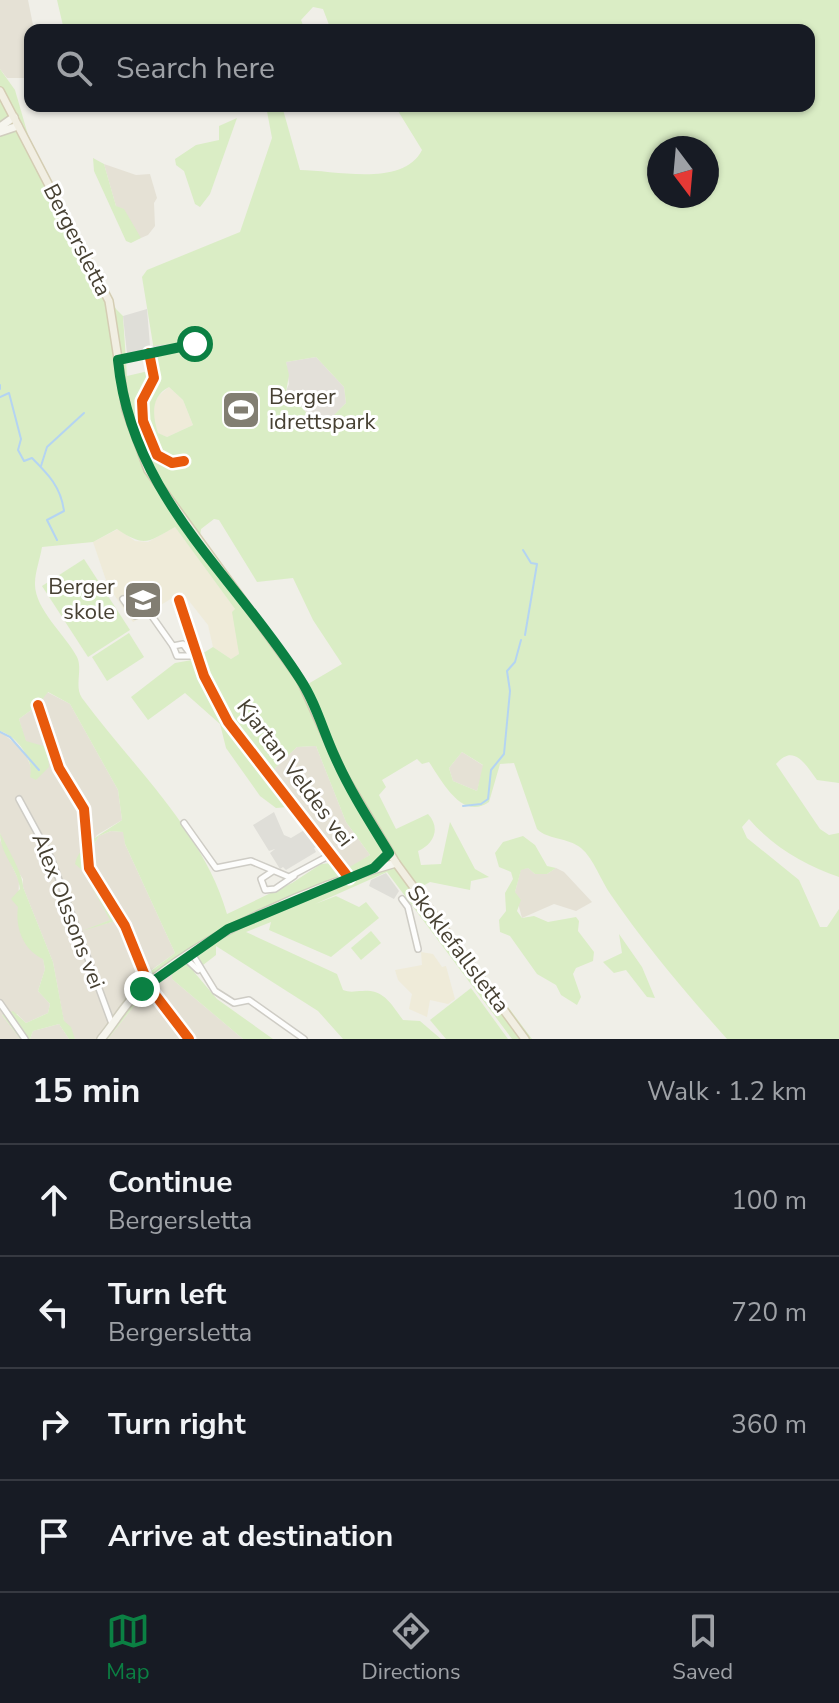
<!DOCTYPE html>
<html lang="en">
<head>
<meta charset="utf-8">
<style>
	:root { --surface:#171b24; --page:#20242c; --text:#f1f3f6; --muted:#9ea1a6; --line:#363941; --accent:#0b8043 }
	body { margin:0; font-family:"Nunito Sans",sans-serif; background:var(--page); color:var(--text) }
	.compass { position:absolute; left:647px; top:136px; width:72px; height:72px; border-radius:50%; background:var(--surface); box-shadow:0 2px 6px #0004; rotate:164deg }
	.stop { position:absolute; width:24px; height:24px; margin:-18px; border:6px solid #0b8043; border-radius:50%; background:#fff }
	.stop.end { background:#0b8043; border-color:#fff; box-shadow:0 2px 8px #0008 }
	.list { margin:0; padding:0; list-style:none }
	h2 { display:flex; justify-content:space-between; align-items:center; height:104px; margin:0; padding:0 32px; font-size:34px }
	h2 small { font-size:26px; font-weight:400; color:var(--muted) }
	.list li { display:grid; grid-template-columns:52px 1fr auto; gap:24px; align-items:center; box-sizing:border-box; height:112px; padding:0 32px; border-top:2px solid var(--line) }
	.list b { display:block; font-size:30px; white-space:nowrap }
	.list p { margin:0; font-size:26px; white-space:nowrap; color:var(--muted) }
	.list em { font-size:26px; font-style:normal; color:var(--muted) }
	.icon { flex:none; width:44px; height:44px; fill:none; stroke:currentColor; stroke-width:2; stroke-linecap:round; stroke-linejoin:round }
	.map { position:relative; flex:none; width:839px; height:1039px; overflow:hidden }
	.search { position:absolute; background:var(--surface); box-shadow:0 2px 6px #0004; left:24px; right:24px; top:24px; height:88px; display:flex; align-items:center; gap:20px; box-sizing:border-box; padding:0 28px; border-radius:16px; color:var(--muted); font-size:30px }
	.sheet { height:552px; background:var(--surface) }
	nav { display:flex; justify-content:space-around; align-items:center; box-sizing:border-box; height:112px; border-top:2px solid var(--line); background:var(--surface); font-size:22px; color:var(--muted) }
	nav a { display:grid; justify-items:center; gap:4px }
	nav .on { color:var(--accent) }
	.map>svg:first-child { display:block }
	.residential { fill:#e5e1d5 }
	.industrial { fill:#e3e0d9 }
	.education { fill:#efebd9 }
	.green { fill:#daedc5; fill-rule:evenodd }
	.parking { fill:#dfded8 }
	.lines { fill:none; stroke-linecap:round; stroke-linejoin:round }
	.stream { stroke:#b4d4f2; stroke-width:2 }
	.street-casing { stroke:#ceccc5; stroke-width:8 }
	.secondary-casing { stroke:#d0cdbe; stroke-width:10 }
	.primary-casing { stroke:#d4cdb3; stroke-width:10 }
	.street { stroke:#fdfdfc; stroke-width:5 }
	.secondary { stroke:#f6f5ee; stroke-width:7 }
	.primary { stroke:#f1eee2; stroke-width:7 }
	.cycleway-casing { stroke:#fff; stroke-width:15 }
	.cycleway { stroke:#e8590c; stroke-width:10 }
	.route { stroke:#0b8043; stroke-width:10 }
	.labels { text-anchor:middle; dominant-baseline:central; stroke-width:6; stroke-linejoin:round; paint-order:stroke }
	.street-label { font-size:22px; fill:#474133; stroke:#fff }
	.poi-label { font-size:22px; fill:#474133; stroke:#fff; text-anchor:start }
</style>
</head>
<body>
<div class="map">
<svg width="839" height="1039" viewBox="0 0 839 1039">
	<rect width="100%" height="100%" fill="#f0efe8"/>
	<g class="residential">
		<path d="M0,0H28L34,30H30V78H7L0,69Z"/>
		<path d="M104,164L136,175L150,174L157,198L154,203L155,226L148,235L141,238L135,234L116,206Z"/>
		<path d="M47,692L70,704L118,790L122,820L97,835L79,865L111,920L96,926L115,921L140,978L96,1039H75L64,1022L53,962L23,887V879L7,855L0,833V731L25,752L36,780L19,719L38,705Z"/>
		<path d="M316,746L346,822L370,855L350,868L323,835L288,807L270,784L274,779L275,768L297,747Z"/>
		<path d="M462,752L484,766L477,791L453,781L449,768Z"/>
		<path d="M111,831L124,832L125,844L175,953L143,976L124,929L88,870L89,852L99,836Z"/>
		<path d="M0,840L19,881L18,907L43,958L45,969L38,991L50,1004L48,1013L26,1023L17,1014L2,1015L20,1039H0Z"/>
		<path d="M528,868L535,874H547L556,868L564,872L592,902L576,911L554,904L522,918L515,892L521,869Z"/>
		<path d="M173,972L172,979L243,1039H108L145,992Z"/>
		<path d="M59,1024L69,1039H30L33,1031Z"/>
	</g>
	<path class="industrial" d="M316,357L344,387L346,403L328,422L310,415L286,391L289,384L286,362Z"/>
	<g class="education">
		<path d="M169,387L183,400L193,425L167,437L157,433L152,417L156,398Z"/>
		<path d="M175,527L235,609L239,654L231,659L213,647L208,625L182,592L133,622L108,586L93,542L118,529L135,541L148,542Z"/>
		<path d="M421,952L433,954L442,967L446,966L455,999L448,1004L430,1000L427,1017L409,1009L412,994L398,980L395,970L422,965Z"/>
	</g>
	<g class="green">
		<path d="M57,0H839V783L817,780C805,764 794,743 776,764L820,829L829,835L839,833V877C806,866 773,847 749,819L742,827L747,838L799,880L820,927H827L839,909V1039H727C686,993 646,946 611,895C601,881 594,859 581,848C567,837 548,840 537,829L514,763L500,764L489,802C462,821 442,781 429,762L422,764L417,759L382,780L386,787L379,795L396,829L428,814C441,828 434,844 418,851L421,865L441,864L450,822L475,869L489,877L471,881L470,890L430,882L419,888L532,1039H512L387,872L315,904L336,896L359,907L366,902L379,918L331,957L269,930L271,922L246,932L337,974L343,990C351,993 354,991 363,991C383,988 392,1005 403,1020L420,1021L441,1039H343L318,1011L216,946V955L194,972L217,999L273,1039H243L172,979V973L145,992L108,1039H96L140,978L115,921L82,931L110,920L83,871L75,864C79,844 105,832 122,820L118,790L70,704L48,692L38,705L19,719L26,741L47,747L49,767L36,780L30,777C35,759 15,735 0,731V69L15,90L28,135L116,309L123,316L127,376L157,369L142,277L147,270L240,232L272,138L266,106H282L300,170C334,170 403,188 422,150L395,106H809V30H331L323,9L313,7L301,20L305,30H64ZM659,148H707V196H659ZM316,357L344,387L346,403L327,422L309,415L286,392L289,375L286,362ZM169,387L183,400L193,425L167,437L158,433C152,415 151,396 169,387ZM214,519L219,520L257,582L293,578L313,620L342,664L308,684L200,537L201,529ZM175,527L235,609L232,612L239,654L231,659L213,647L192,660L175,663L131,697L148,720L185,693L220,724L226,748L260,796L276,808L288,807L270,784L274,780L275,768L297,747L316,746L346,822L370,855L341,872L331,863L321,864L292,883L227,914C203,830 132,766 82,698C74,687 83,669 77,657C66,635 34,609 35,583C35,572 40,559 42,547L93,542L117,529C145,548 148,542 175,527ZM462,752L483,765L477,791L453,781L449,768ZM111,831L123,832L125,844L175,953L144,976L124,929L88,870L89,852L99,836Z"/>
		<path d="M237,118L210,194L200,207L195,204L184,171L176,165L175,159L196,145L219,140V126Z"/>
		<path d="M93,158L104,164L116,206L124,209L141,238L131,243L126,241L94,171Z"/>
		<path d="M84,559L130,630L88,657L42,586Z"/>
		<path d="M129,633L144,657L107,681L92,657Z"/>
		<path d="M0,833C6,845 24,876 23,887L53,962L64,1021L71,1027L75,1039H69L59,1024L33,1031L30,1039H20L2,1015L13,1011L26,1023L48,1013L50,1004L38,991L45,969L43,959C23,950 15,927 18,907L11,899L20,889C18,868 0,855 0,833Z"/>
		<path d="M523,836L535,845L547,866L556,868L547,874H535L528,868L521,870L515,892L521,900L517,911L522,918L534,916L548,922L576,917L579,921L578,931L594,952L593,961L576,968L573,974L581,997L577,1005L561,995L556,985L537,974L510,936L500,932L499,920L506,911L505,893L513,879L511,872L499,867L495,853L503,842Z"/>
		<path d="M371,931L381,943L361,960L351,948Z"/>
		<path d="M619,934L642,967L655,998L647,997L626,970L614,973L603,962L622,953Z"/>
		<path d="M471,988L508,1039H446L430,1020Z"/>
	</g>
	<g class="parking">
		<path d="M147,309L150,346L170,344L171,351L150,349L127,354L123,316Z"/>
		<path d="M274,812L284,835L291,838L306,829L318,846L314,848L316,852L286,870L283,867L280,869L270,853L275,849L269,851L253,825Z"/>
		<path d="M386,873L399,891L394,899L369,886L371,880Z"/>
	</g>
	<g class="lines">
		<g class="stream">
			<path d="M0,385V389"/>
			<path d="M0,397L9,393L21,439L18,450L24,461L32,458C48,474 61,487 64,511L47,520L57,540"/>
			<path d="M41,466L47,447L84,413"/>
			<path d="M523,550L531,563L537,564L525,635"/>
			<path d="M0,732L10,737L39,770"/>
			<path d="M463,806L481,804L488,799L491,770L504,754L510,691L507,671L515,662L521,640"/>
		</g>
		<g class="street-casing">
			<g id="street">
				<path d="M149,353L154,378L142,401L143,421L157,455L172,463L184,461"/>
				<path d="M118,360L195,344"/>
				<path d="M123,599L135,616L149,612L173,646"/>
				<path d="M179,600L204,676L228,722L349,878"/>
				<path d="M192,656L183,644L173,646L177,656H196"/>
				<path d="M38,705L59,768L84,809L89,868L125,926L150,988L189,1039"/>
				<path d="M19,799L51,858L112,1024"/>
				<path d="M184,823L216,868L251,861L289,877L332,854"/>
				<path d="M273,871L261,879L265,890L275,889L294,876"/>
				<path d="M402,899L408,907L418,949"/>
				<path d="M191,952L215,991L234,1003L249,1000L304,1039"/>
				<path d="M184,957L198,970"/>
				<path d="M0,1003L25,1039"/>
			</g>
		</g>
		<g class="secondary-casing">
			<g id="secondary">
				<path d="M0,127L14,117"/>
				<path d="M0,132L18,126"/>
				<path d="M374,868L389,853"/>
				<path d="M101,1039C114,1024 124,1005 139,991C204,933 312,886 396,863"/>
			</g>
		</g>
		<g class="primary-casing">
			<path id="primary" d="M0,91L109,301L126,410L148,470L300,679L343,774L396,863L525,1039"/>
		</g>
		<use href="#street" class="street"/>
		<use href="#secondary" class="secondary"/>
		<use href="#primary" class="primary"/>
		<g class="cycleway-casing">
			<g id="cycleway">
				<path d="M149,353L154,378L142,401L143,421L157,455L172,463L184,461"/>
				<path d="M179,600L204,676L228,722L349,878"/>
				<path d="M38,705L59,768L84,809L89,868L125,926L150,988L189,1039"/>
			</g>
		</g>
		<use href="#cycleway" class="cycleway"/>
	</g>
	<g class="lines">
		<path class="route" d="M142,989L228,929L374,868L389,853C370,822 350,791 335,757C323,731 316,703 300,679C231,571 131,496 118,360L195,344"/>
	</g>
	<defs>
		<g id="stadium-square" transform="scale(2)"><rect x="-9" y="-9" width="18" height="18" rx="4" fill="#827e72" stroke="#fff"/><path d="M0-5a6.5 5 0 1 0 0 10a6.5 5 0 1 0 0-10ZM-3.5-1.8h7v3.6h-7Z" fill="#fff"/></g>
		<g id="school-square" transform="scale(2)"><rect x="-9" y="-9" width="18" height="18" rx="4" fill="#827e72" stroke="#fff"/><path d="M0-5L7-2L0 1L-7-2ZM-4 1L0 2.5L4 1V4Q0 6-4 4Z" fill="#fff"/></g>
	</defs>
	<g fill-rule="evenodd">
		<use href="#stadium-square" x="241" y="410"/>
		<use href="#school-square" x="143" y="600"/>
	</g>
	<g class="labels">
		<g class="street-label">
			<text transform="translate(77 240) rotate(63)">Bergersletta</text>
			<text transform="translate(295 773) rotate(53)">Kjartan Veldes vei</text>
			<text transform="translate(68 911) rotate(69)">Alex Olssons vei</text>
			<text transform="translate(458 949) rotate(53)">Skoklefallsletta</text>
		</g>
		<g class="poi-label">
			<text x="269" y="397">Berger<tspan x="269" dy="25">idrettspark</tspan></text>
			<text x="115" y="587" text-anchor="end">Berger<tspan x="115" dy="25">skole</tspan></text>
		</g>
	</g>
</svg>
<svg class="compass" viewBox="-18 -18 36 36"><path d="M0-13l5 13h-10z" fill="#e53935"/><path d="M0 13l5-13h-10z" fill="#9ea1a6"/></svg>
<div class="stop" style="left:195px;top:344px"></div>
<div class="stop end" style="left:142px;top:989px"></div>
<div class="search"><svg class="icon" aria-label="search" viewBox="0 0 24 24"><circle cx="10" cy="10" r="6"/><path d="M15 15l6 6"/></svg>Search here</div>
</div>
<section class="sheet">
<h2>15 min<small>Walk · 1.2 km</small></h2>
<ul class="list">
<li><svg class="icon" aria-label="ahead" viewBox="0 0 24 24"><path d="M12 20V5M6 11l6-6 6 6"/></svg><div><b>Continue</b><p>Bergersletta</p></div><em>100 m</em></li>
<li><svg class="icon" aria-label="left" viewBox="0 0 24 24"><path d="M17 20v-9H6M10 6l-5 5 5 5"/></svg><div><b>Turn left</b><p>Bergersletta</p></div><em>720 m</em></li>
<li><svg class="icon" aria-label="right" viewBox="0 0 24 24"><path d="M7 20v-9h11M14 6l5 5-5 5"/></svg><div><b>Turn right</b></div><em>360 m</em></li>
<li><svg class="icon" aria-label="arrive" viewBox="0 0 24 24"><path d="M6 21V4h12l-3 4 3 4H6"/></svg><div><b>Arrive at destination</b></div></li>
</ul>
</section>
<nav>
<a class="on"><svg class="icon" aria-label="map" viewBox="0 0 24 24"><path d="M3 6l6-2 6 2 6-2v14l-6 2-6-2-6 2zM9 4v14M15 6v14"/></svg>Map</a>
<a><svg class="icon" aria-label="directions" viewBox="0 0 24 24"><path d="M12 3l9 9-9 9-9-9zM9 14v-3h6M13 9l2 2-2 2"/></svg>Directions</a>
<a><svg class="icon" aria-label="saved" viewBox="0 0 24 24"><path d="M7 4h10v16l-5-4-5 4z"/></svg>Saved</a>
</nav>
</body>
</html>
